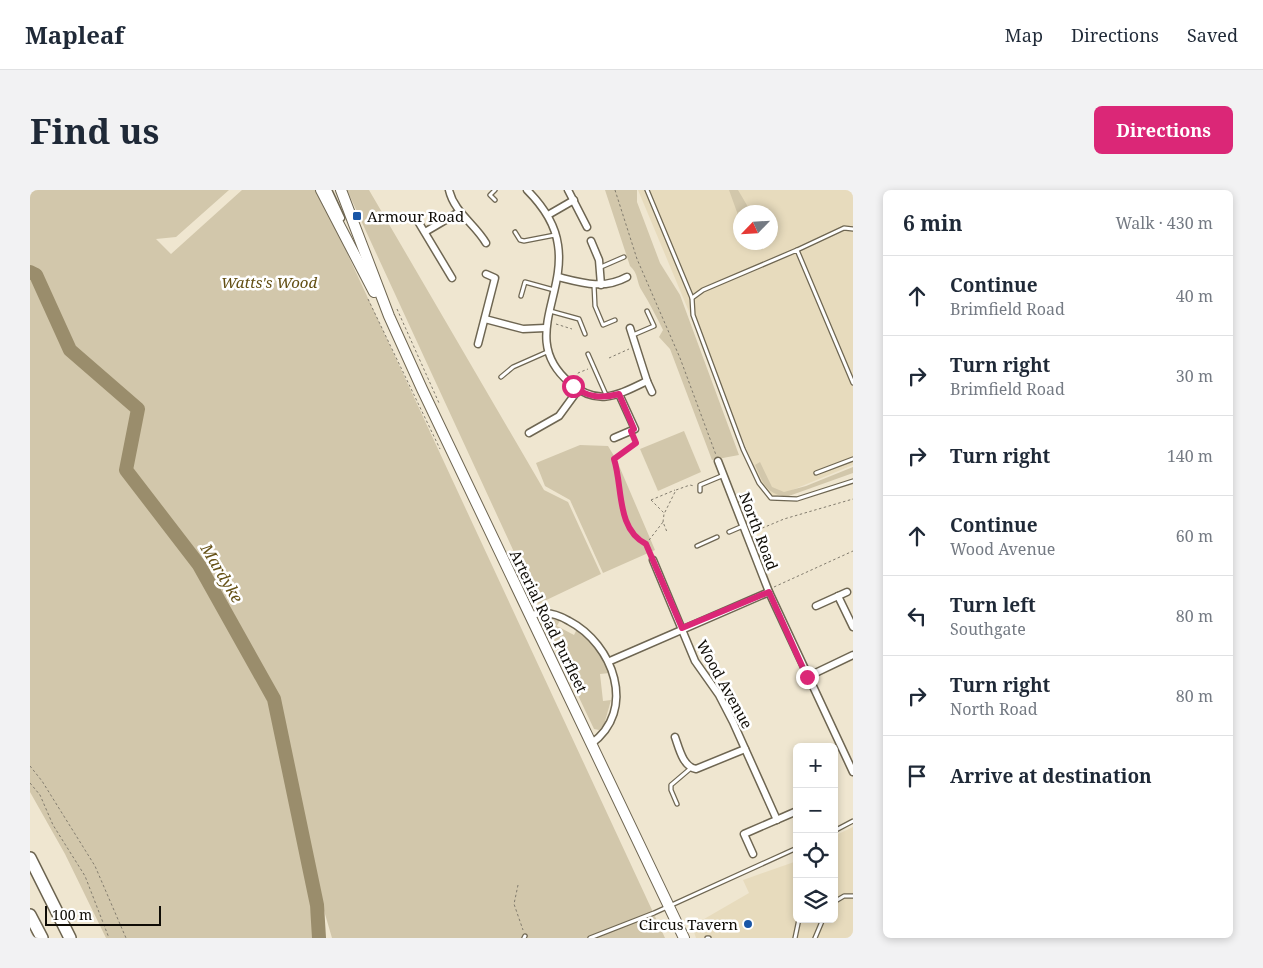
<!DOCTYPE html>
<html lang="en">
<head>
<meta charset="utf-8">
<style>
	:root { --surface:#fff; --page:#f2f2f3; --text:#1f2937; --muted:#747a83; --line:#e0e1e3; --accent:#db2777 }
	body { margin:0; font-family:"Noto Serif",serif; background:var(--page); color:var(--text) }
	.controls { position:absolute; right:15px; bottom:15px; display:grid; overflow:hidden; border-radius:8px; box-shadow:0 2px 8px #0003 }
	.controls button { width:45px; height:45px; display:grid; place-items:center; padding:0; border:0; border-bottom:1px solid var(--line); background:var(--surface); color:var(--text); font:25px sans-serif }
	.compass { position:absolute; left:703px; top:15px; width:45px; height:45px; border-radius:50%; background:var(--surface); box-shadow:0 2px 8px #0003; rotate:245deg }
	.scale { position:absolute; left:15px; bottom:12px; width:116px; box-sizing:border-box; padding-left:5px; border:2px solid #0f0c06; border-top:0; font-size:14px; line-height:18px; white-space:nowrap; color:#0f0c06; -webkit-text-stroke:4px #fff; paint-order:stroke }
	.stop { position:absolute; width:15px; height:15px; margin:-11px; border:4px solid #db2777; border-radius:50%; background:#fff }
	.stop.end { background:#db2777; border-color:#fff; box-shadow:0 1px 5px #0008 }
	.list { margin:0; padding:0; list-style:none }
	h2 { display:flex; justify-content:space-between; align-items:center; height:65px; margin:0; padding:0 20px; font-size:21px }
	h2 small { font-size:16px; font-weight:400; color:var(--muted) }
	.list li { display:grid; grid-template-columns:32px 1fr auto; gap:15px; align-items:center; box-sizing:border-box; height:80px; padding:0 20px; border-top:1px solid var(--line) }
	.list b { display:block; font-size:19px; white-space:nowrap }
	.list p { margin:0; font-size:16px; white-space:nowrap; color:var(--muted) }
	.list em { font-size:16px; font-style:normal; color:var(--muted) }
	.icon { flex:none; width:28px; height:28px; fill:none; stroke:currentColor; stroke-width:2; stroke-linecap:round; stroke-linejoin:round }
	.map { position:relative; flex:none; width:823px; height:748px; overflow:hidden; border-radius:8px }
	header { display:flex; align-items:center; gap:30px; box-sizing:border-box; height:70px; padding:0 25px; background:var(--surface); border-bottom:1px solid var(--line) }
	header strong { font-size:24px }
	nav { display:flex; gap:28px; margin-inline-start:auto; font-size:18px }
	.intro { display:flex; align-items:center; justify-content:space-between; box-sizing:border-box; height:120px; padding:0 30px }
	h1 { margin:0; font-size:35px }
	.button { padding:12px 22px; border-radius:8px; background:var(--accent); color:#fff; font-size:18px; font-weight:700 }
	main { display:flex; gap:30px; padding:0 30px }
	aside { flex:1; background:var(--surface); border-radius:8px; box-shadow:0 2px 8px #0003 }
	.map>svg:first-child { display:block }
	.built { fill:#e7dbbd; fill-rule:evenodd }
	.green { fill:#d2c7ab }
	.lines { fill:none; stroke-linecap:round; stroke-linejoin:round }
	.river { stroke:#9a8d6c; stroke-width:14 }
	.lane-casing { stroke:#6e6652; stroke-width:5.5 }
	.street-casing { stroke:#6e6652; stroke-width:9 }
	.primary-casing { stroke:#6e6652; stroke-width:12 }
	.highway-casing { stroke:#6e6652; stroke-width:14 }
	.path { stroke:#827c6e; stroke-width:1; stroke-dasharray:2.5 2.5; stroke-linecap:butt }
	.lane { stroke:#fff; stroke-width:3 }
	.street { stroke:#fff; stroke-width:6 }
	.primary { stroke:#fff; stroke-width:10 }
	.highway { stroke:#fff; stroke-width:11 }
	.route { stroke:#db2777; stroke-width:6 }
	.poi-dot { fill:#1956a7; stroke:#fff; stroke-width:2 }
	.labels { text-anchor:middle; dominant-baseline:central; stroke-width:5; stroke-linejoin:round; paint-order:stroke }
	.poi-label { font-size:15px; fill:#0f0c06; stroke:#fff; text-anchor:start }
	.park-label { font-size:15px; font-style:italic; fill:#634f13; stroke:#fff }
	.street-label { font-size:15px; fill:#0f0c06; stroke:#fff }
	.water-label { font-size:16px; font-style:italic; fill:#665217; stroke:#fff }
</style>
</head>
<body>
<header>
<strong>Mapleaf</strong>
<nav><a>Map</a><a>Directions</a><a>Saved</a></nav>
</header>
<div class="intro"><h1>Find us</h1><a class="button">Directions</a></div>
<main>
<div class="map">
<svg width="823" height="748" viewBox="0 0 823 748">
	<rect width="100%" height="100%" fill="#efe6d0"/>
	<g class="built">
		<path d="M608,0H823V275L738,310ZM710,22H740V52H710Z"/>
		<path d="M823,637V748H666L662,736L719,703L713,690L767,671V729H804V646Z"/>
	</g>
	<g class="green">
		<path d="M0,0H199L146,47L126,49L141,64L212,0H285L291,7L635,748H302L288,700L279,705L284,748H76L35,664L0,602Z"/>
		<path d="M317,0H339L514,300L538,312L571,384L508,414Z"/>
		<path d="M575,0H607V12L630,73L650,105L709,265L682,270L640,159L629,147L633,140C626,126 620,114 612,101C606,92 609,84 600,76Z"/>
		<path d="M699,0H708L721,22H710L708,25Z"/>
		<path d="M654,241L671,282L628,301L610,259Z"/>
		<path d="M550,255L578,256L587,271L625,360L573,383L540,310L515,296L506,273Z"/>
		<path d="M730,272L742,297L754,302L776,296L823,277V283L756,307C735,303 733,293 725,275Z"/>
		<path d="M520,427L530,430L527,436L544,445L548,437L566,452L580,483L570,484L573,511L581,510L574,535L569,540L564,539L514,434L516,428Z"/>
	</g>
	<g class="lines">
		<path class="river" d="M0,82L6,85L40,160L108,219L96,280L169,375L244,509L287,715L289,748"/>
		<g class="lane-casing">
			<g id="lane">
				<path d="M465,0L460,5L465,10"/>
				<path d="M617,0L662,108"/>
				<path d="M485,42L490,50L494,51L525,45"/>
				<path d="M767,60L814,38L823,39"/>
				<path d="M571,77L594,67"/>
				<path d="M564,95L565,116L573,135L585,130"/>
				<path d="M491,106L495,92L524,100"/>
				<path d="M520,121L549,129L555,144"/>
				<path d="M603,145L624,136L617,121"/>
				<path d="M558,164L577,207"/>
				<path d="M471,187L483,177L517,162"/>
				<path d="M823,193L767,60L673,100L662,108L663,125L713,259L729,293L741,308L767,309L823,291"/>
				<path d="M786,283L823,269"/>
				<path d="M670,301V295L694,285"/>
				<path d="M699,342L713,336"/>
				<path d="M667,356L687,347"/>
				<path d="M647,614L641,600V595L661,578"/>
				<path d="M804,641L823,631"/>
				<path d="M804,712L814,706H823"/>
				<path d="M494,748L495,746"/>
				<path d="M560,748L624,723L767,658"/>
				<path d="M677,748H679"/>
				<path d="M765,748L769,729"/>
				<path d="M785,748L793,729"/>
			</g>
		</g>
		<g class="street-casing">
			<g id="street">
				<path d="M298,0L311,28"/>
				<path d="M419,0C424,22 445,34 456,53"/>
				<path d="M497,0C512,15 525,33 528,55C536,106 490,151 540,193C568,217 588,205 617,191L600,138"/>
				<path d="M538,0L557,37"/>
				<path d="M518,25L544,10"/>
				<path d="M386,28L422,88"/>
				<path d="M395,42L429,22"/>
				<path d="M561,51L569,70L571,95"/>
				<path d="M528,87C552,93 573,100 597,87"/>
				<path d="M455,129L493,139L515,138"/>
				<path d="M448,154L465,88L456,84"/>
				<path d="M617,191L622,202"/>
				<path d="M499,243L529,226L548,200"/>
				<path d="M584,248L605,239L589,204"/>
				<path d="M688,271L739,402L823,582"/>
				<path d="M623,370L665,471L689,505L703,532L747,630"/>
				<path d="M808,406L823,437"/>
				<path d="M786,416L817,402"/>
				<path d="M500,426C513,420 527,424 539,431C583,454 608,520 561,554"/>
				<path d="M580,471L739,402"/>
				<path d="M777,487L823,465"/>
				<path d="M645,547C649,558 653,577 666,579L715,559"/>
				<path d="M723,664L714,644L767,621"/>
			</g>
		</g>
		<g class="primary-casing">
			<g id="primary">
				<path d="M291,0L344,102"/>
				<path d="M311,0L359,126L392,199L654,748"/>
			</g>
		</g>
		<g class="highway-casing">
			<g id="highway">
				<path d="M0,668L40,748"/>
				<path d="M0,725L12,748"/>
			</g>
		</g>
		<g class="path">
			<path d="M585,0L607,69L650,168L686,265"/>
			<path d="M338,109L410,259"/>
			<path d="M367,119L409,213"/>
			<path d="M526,134L542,139"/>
			<path d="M579,168L599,159"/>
			<path d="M546,188L548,183L558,179"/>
			<path d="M604,248L606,253L584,269C593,297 586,339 616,354L620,364"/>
			<path d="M621,310L645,300"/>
			<path d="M621,310L634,323"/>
			<path d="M633,332L634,324L646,300L660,295L664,296"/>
			<path d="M723,342L754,329L823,309"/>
			<path d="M616,354L633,332L637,342"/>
			<path d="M744,397L823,361"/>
			<path d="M0,576L12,591L65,676L96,748"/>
			<path d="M0,593L10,605L23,635L55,686L79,748"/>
			<path d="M488,695L484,714L493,740"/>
		</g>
		<use href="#lane" class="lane"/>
		<use href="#street" class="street"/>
		<use href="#primary" class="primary"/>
		<use href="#highway" class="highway"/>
	</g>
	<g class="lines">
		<path class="route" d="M543,196C557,207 571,209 589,204L604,239L601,241L606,253L584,269C593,297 586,339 616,354L652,438L739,402L777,487"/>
	</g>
	<g class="poi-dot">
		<rect x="322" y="21" width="10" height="10" rx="2.5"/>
		<circle cx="718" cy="734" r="5"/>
	</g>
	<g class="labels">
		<g class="poi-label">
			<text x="337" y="26">Armour Road</text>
			<text x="708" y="734" text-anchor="end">Circus Tavern</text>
		</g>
		<g class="park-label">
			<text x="239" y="92">Watts's Wood</text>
		</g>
		<g class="street-label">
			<text transform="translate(729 341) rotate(69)">North Road</text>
			<text transform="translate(519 431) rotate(64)">Arterial Road Purfleet</text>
			<text transform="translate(695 494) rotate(61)">Wood Avenue</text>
		</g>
		<g class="water-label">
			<text transform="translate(192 383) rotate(59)">Mardyke</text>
		</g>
	</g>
</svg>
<div class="controls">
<button>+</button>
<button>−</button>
<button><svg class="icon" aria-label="locate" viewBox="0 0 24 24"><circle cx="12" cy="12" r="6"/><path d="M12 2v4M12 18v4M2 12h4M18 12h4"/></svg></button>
<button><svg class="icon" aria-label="layers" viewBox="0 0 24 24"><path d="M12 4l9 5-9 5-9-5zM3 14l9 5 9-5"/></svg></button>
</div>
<svg class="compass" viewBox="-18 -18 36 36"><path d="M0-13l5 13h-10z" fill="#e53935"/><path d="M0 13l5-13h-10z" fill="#747a83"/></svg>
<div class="scale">100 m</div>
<div class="stop" style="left:543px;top:196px"></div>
<div class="stop end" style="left:777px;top:487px"></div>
</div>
<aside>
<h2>6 min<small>Walk · 430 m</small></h2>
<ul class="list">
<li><svg class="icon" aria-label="ahead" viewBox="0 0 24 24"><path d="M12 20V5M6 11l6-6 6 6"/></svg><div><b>Continue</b><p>Brimfield Road</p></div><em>40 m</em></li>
<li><svg class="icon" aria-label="right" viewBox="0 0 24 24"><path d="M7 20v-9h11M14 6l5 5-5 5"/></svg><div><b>Turn right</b><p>Brimfield Road</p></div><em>30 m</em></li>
<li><svg class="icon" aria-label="right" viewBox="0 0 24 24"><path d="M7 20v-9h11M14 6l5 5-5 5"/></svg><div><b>Turn right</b></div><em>140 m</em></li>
<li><svg class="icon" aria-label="ahead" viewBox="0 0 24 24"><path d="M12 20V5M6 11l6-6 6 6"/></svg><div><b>Continue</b><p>Wood Avenue</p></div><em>60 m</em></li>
<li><svg class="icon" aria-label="left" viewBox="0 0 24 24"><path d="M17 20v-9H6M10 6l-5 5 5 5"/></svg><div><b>Turn left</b><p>Southgate</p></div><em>80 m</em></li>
<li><svg class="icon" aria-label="right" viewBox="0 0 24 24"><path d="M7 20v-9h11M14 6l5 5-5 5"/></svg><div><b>Turn right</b><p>North Road</p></div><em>80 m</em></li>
<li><svg class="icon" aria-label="arrive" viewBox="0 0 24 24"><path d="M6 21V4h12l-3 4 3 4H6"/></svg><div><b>Arrive at destination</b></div></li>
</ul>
</aside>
</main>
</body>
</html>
